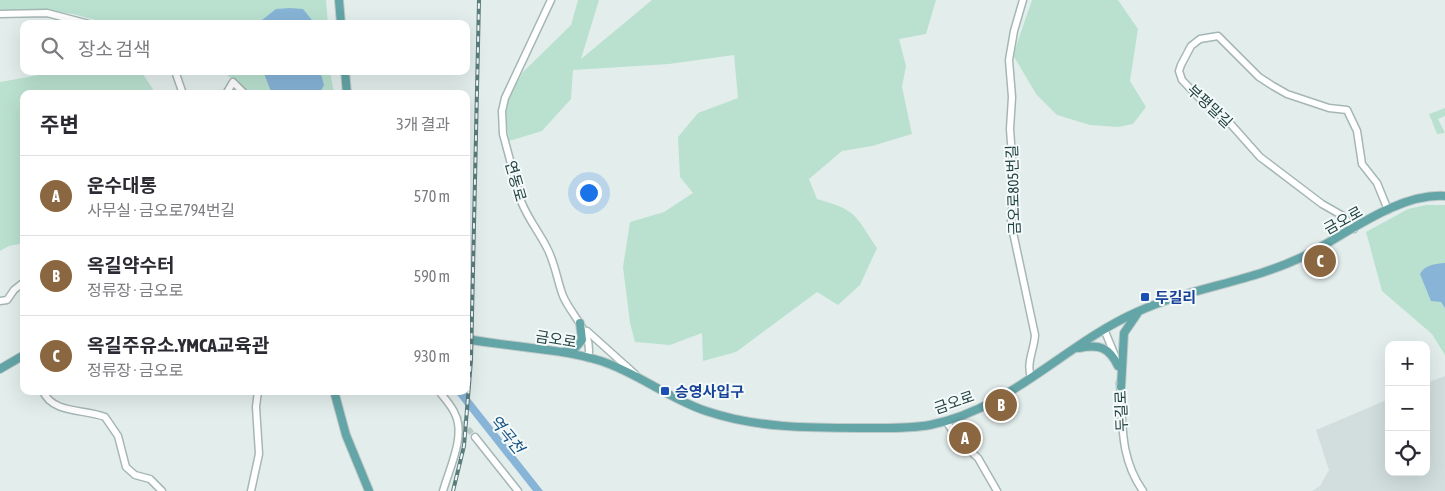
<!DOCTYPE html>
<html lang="ko">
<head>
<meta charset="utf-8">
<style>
	:root { --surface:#fff; --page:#f2f2f3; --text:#2b2b33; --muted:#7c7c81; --line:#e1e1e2; --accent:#8a6641 }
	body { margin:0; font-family:"Asap Condensed","Noto Sans KR",sans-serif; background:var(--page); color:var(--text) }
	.controls { position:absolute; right:15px; bottom:15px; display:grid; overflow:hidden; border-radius:10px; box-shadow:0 5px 20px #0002 }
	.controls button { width:45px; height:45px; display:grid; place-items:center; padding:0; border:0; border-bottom:1px solid var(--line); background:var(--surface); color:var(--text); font:25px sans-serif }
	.you { position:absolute; left:588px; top:192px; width:18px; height:18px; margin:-12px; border:4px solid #fff; border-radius:50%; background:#1a73e8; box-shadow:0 0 0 8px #1a73e833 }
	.badge { display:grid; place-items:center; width:32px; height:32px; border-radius:50%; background:var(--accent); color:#fff; font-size:16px; font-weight:700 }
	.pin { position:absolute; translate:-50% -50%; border:2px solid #fff; box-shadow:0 1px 5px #0006 }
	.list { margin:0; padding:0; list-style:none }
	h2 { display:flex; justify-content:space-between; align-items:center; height:65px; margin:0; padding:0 20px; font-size:21px }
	h2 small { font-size:16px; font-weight:400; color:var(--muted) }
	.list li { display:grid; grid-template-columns:32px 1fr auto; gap:15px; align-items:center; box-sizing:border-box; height:80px; padding:0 20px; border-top:1px solid var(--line) }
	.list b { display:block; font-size:19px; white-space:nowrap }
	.list p { margin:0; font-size:16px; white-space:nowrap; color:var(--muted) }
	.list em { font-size:16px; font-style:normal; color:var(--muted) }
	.icon { flex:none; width:28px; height:28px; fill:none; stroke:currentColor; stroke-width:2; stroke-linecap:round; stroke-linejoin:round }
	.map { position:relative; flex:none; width:1445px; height:491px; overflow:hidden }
	.search { position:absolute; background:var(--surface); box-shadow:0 5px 20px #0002; left:20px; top:20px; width:450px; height:55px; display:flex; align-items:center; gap:12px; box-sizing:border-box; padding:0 18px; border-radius:10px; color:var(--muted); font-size:19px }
	.panel { position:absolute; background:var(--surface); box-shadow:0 5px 20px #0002; left:20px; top:90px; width:450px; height:305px; border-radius:10px }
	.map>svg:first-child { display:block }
	.built { fill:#d1dedd }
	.green { fill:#bae1d0 }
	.water { fill:#87b4d7 }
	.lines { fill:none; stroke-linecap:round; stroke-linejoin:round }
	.minor-tunnel { stroke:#bccbca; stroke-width:6; stroke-dasharray:6 3; stroke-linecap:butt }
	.minor-casing { stroke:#a5b7b5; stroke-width:9 }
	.major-casing { stroke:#c1caca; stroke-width:10 }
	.minor { stroke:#fff; stroke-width:6 }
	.major { stroke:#64a5a7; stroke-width:8 }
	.rail-casing { stroke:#5b7c7d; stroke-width:4 }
	.rail { stroke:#f4faf9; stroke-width:2; stroke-dasharray:5.5; stroke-linecap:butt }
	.transit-dot { fill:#1a4fb4; stroke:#f4faf9; stroke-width:2 }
	.labels { text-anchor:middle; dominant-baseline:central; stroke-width:4; stroke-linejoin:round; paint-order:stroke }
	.street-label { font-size:15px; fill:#214141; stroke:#f4faf9 }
	.transit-label { font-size:15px; font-weight:bold; fill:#164399; stroke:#f4faf9; text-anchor:start }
	.water-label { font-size:16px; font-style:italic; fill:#155183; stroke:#f4faf9 }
</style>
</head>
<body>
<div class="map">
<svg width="1445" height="491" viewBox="0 0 1445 491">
	<rect width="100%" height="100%" fill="#e3eeec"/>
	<path class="built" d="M1445,376V491H1312L1320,486L1329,470L1316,430L1389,399V472H1426V383Z"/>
	<g class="green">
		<path d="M0,0H326L328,24H111L73,14L45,10L0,11Z"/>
		<path d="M578,0H599L581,59L652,0H936L926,34L899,39L906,66L902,87L912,134L872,146L842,151L809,179L817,199C857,210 855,215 877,248L860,285L838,305L817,292L736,352L703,361L702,333L670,345L635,342L630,323L623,267L630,222L664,212L693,193L680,177L678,137L698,113L738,98L734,55L669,64L573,70L571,99L542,131L509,141L505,112L510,95L523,72L571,25Z"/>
		<path d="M1032,0H1118L1138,29L1130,81L1146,107L1133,124L1118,127L1090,125L1057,115L1036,94L1013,55Z"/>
		<path d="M61,71H141L156,94H24V243L9,246L0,251V82Z"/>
		<path d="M222,71H330L334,94H251Z"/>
		<path d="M1445,108V116L1438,119L1445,133L1437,134L1429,114Z"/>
		<path d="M1426,205H1445V355L1432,334L1382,291L1366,232L1408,209Z"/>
	</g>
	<g class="water">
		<path d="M290,8L303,9L315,24H261L262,20L276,9Z"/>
		<path d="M263,71H320L324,85L319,94H272Z"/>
		<path d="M1445,263V308L1441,302L1431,301L1420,274C1425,264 1436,264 1445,263Z"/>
		<path d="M454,391H464L543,491H533Z"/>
	</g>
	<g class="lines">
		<path class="minor-tunnel" d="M456,415L475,437"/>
		<g class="minor-casing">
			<g id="minor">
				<path d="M551,0L505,98L502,111L503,134L521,201C528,219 539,232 547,248C555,263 557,280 563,296C572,317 594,333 588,358"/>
				<path d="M1023,0L1014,31L1009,60L1012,97L1010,129L1014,184L1011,223L1035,335C1034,351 1026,362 1031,378"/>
				<path d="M0,14L47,13L89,24"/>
				<path d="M175,71L183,94"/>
				<path d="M226,94L233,82L245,94"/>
				<path d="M1354,229L1343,216L1322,204L1260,157L1228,121L1205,104L1182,80L1179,71L1181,65L1191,46L1200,39L1218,36L1259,77L1273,86L1287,94L1329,108L1347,110L1357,131L1362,164L1377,183L1388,210"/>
				<path d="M0,301L7,300L14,290L24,282"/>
				<path d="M1104,329L1118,363"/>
				<path d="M587,331L635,374"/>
				<path d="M1120,383C1123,422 1119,457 1143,491"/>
				<path d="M43,391C52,414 86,409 105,417L118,436L126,467L135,475L150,479L162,491"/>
				<path d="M439,391C444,398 452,406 455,414C466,436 449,469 443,491"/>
				<path d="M946,421L959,441L978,458L997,491"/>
				<path d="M475,437L518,491"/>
				<path d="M251,491L259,454L256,407L258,391"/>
			</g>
		</g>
		<g class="major-casing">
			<g id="major">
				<path d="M339,0L341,24"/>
				<path d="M345,71L347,94"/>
				<path d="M466,339C511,347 558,348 601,361C638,373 669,399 706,411C756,428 809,428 862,428C884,428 908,429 930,425C1010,409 1065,344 1137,312C1191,287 1253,282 1306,255C1347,234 1398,193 1445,196"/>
				<path d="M1079,348C1099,344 1109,347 1118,366"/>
				<path d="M563,352L576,347L582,340L580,323"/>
				<path d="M0,369L24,355"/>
				<path d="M1121,387L1124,333L1137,314"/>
				<path d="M334,391L346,435L369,491"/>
			</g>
		</g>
		<use href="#minor" class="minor"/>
		<use href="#major" class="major"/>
		<g class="rail-casing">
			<path id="rail" d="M453,491L464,446L471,360L479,0"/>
		</g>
		<use href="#rail" class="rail"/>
	</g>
	<g class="transit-dot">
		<rect x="1140" y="292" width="10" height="10" rx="2.5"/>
		<rect x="660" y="386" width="10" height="10" rx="2.5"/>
	</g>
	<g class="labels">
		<g class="street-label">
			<text transform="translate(1210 106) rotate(43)">부평말길</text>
			<text transform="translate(516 181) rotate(74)">연동로</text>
			<text transform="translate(1013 190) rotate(-92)">금오로805번길</text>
			<text transform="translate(1343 220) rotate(-29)">금오로</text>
			<text transform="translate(556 339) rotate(9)">금오로</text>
			<text transform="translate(954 402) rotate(-19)">금오로</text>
			<text transform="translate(1121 411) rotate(-92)">두길로</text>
		</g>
		<g class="transit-label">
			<text x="1155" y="297">두길리</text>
			<text x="675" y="391">승영사입구</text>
		</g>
		<g class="water-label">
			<text transform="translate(507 434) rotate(51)">역곡천</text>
		</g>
	</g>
</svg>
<div class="controls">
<button>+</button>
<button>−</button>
<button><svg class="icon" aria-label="locate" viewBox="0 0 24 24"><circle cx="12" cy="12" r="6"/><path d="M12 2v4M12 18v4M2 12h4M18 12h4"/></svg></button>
</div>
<div class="you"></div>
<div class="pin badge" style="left:965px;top:438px">A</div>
<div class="pin badge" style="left:1001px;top:405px">B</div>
<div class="pin badge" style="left:1320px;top:261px">C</div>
<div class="search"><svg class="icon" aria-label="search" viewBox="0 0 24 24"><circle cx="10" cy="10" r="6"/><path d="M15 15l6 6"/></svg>장소 검색</div>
<section class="panel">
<h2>주변<small>3개 결과</small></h2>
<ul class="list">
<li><span class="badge">A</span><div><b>운수대통</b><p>사무실 · 금오로794번길</p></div><em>570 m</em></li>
<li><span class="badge">B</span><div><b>옥길약수터</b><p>정류장 · 금오로</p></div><em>590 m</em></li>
<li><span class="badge">C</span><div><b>옥길주유소.YMCA교육관</b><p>정류장 · 금오로</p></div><em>930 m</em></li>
</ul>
</section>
</div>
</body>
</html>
